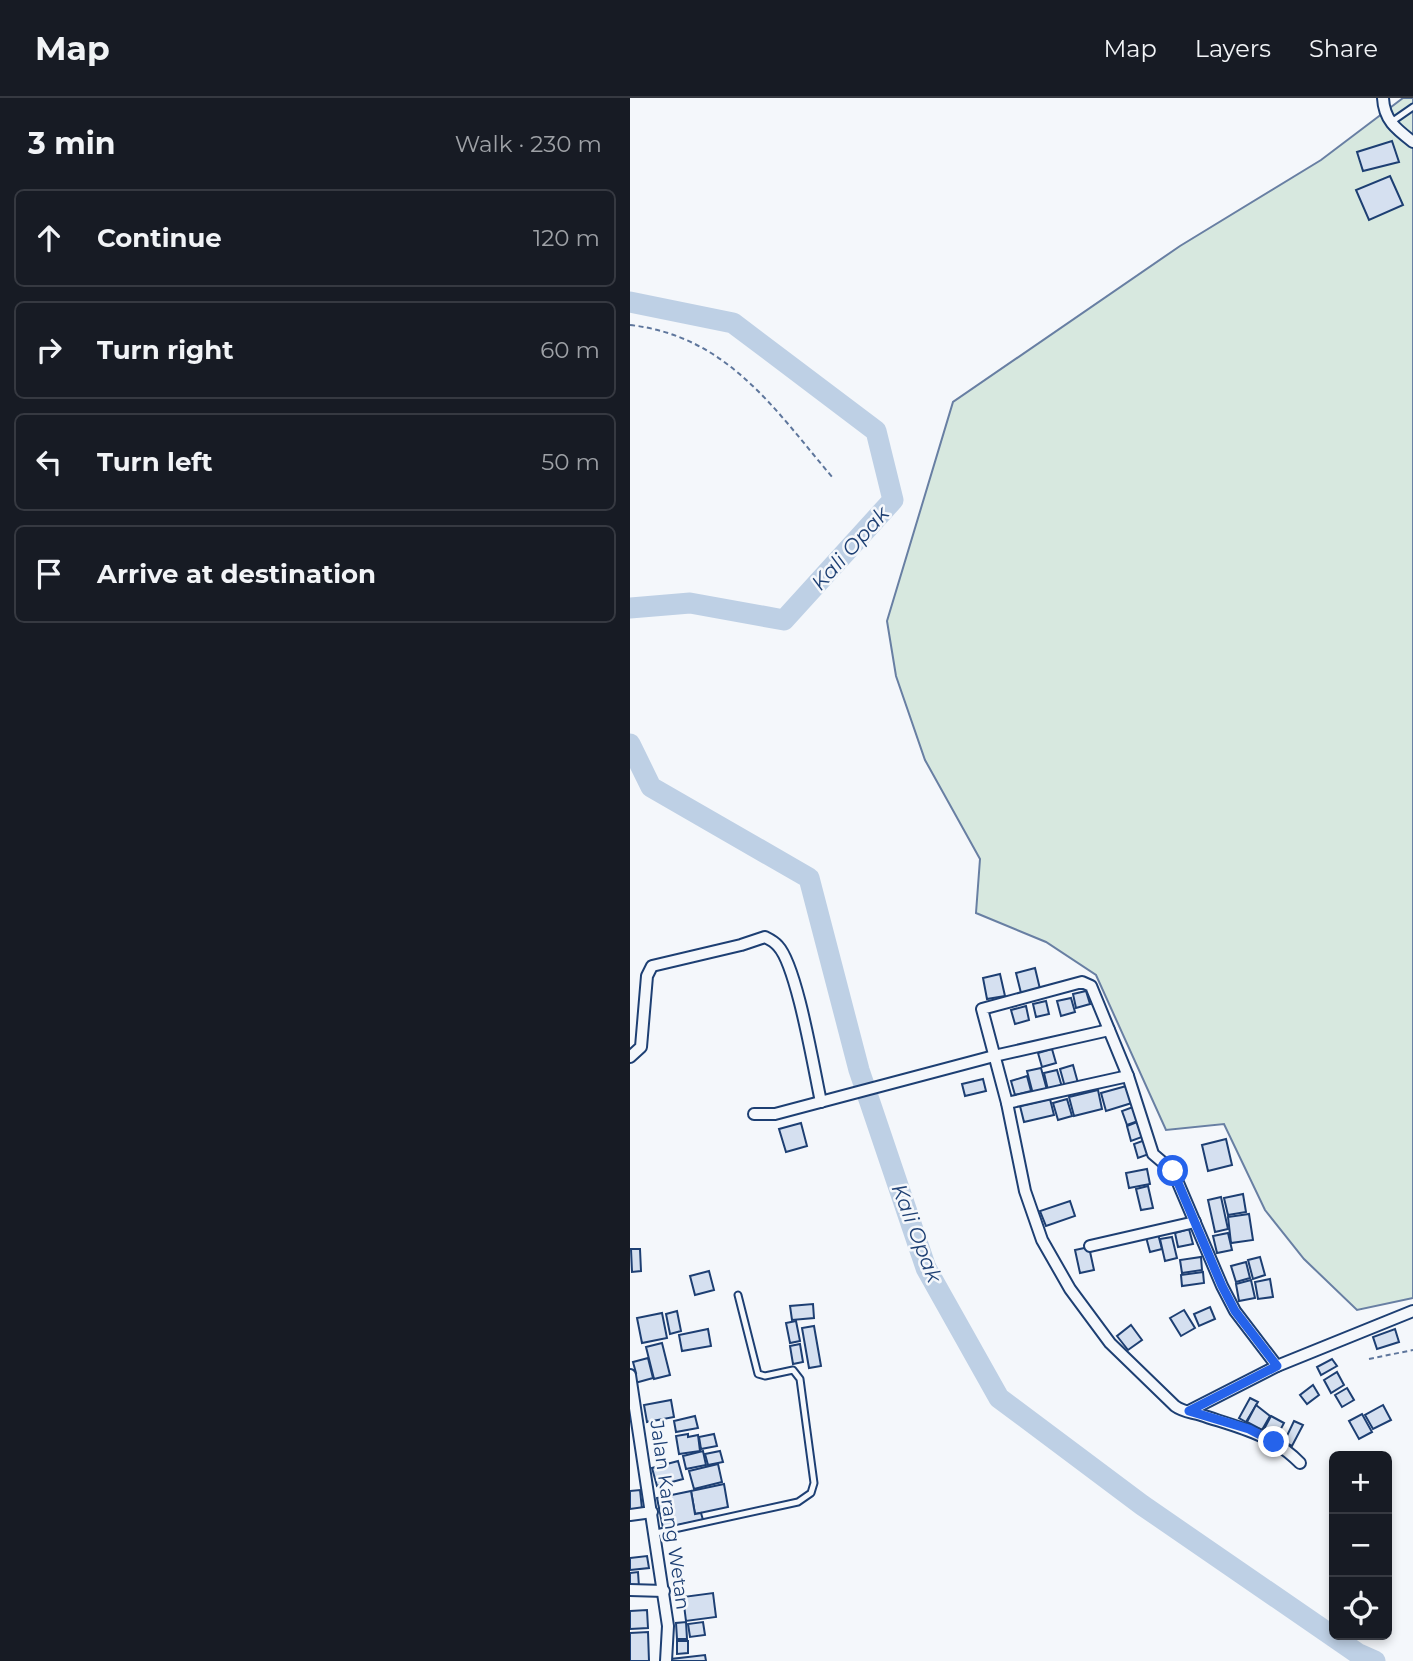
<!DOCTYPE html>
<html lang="en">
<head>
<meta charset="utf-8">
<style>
	:root { --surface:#171b24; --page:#242831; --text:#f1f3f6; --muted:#9ea1a6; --line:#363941 }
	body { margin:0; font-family:Montserrat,sans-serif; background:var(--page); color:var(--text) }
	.controls { position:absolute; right:21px; bottom:21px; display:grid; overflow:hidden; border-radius:10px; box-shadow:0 4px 10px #0003 }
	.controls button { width:63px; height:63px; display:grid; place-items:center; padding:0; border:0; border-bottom:2px solid var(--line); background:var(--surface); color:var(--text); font:35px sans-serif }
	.stop { position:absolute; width:21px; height:21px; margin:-16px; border:5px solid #2563eb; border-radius:50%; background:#fff }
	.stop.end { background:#2563eb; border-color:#fff; box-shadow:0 2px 7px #0008 }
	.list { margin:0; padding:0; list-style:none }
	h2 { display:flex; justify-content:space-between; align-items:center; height:91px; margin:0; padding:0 28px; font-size:30px }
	h2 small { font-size:23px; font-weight:400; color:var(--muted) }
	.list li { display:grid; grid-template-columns:46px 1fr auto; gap:21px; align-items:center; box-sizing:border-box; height:98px; margin:0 14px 14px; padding:0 14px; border:2px solid var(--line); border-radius:10px }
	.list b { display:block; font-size:26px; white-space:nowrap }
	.list em { font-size:23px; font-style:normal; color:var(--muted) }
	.icon { flex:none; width:38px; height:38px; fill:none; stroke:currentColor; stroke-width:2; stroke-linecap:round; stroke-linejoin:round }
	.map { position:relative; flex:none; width:783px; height:1563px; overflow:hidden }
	header { display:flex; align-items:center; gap:42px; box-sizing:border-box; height:98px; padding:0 35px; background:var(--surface); border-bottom:2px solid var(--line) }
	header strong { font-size:33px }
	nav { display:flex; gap:38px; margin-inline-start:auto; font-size:24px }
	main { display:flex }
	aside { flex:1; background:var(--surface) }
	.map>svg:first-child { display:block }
	.green { fill:#d7e8df; stroke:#687fa3; stroke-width:2 }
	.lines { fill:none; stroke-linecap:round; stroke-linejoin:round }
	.river { stroke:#bed0e5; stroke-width:21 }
	.building { fill:#d5e0f0; stroke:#1d3f73; stroke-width:2 }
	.service-casing { stroke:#1d3f73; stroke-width:9 }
	.minor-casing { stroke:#1d3f73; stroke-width:14 }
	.path { stroke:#5e769c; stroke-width:2; stroke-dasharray:5 3.5; stroke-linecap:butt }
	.service { stroke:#f4f7fb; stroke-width:5 }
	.minor { stroke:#f4f7fb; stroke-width:10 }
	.route { stroke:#2563eb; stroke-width:9 }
	.labels { text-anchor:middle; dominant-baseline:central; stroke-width:5; stroke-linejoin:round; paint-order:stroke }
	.street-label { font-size:19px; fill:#1d3f73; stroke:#f4f7fb }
	.water-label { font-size:21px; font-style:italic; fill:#1d3f73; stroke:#f4f7fb }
</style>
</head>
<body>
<header>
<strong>Map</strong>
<nav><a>Map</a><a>Layers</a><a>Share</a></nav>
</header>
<main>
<aside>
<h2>3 min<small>Walk · 230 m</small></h2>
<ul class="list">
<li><svg class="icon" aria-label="ahead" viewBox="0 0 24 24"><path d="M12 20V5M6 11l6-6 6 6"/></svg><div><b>Continue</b></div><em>120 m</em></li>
<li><svg class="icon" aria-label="right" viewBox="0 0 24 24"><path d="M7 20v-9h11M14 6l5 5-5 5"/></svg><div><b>Turn right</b></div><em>60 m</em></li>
<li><svg class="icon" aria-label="left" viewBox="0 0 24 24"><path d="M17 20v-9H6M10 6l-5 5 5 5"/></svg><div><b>Turn left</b></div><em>50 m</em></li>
<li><svg class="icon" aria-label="arrive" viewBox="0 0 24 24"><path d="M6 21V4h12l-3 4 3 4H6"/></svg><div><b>Arrive at destination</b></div></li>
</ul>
</aside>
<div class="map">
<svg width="783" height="1563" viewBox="0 0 783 1563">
	<rect width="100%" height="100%" fill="#f4f7fb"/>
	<path class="green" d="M773,0H783V1200L727,1212L674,1161L635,1112L594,1026L536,1032L466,877L416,844L346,815L350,761L295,662L266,578L257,523L323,304L550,148L691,62Z"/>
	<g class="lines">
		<g class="river">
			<path d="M0,204L103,225L246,333L263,402L154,522L60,505L0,510"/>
			<path d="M0,646L21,689L179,780L229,972L296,1170L369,1300L512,1407L727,1555L745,1563"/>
		</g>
	</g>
	<g class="building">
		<path d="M762,43L769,64L733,73L727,54Z"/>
		<path d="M760,78L773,107L739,122L726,92Z"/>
		<path d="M405,870L410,891L391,895L386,875Z"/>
		<path d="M370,876L375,898L357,901L353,880Z"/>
		<path d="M456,893L460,906L446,910L443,896Z"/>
		<path d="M441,900L445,914L431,918L427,903Z"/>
		<path d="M416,903L419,916L406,919L403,906Z"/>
		<path d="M396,908L399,922L385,926L381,912Z"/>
		<path d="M422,951L426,965L412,969L408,955Z"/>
		<path d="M443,967L448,985L435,989L430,971Z"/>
		<path d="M411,970L417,992L403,996L397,973Z"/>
		<path d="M427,972L432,989L418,992L414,975Z"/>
		<path d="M397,978L401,993L385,997L381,983Z"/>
		<path d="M353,981L356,993L335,998L332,986Z"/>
		<path d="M500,987L505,1004L476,1013L471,995Z"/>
		<path d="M468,992L472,1011L444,1018L439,999Z"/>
		<path d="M420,1001L424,1017L394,1024L390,1008Z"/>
		<path d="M437,1001L442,1018L428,1022L423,1005Z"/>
		<path d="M503,1009L508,1023L497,1027L492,1013Z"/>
		<path d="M507,1024L512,1039L501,1043L497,1028Z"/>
		<path d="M171,1025L177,1048L156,1054L149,1031Z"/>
		<path d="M596,1041L602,1067L578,1073L572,1047Z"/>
		<path d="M515,1042L519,1056L508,1060L504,1046Z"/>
		<path d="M517,1071L520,1086L499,1090L496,1075Z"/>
		<path d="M518,1088L523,1110L511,1112L506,1091Z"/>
		<path d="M613,1096L616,1114L598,1117L594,1100Z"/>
		<path d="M591,1099L598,1131L585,1134L578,1102Z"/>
		<path d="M440,1103L445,1118L416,1128L410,1113Z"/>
		<path d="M619,1116L623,1142L601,1145L598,1119Z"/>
		<path d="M559,1131L563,1146L548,1149L545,1135Z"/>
		<path d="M598,1135L602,1152L587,1155L583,1138Z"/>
		<path d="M528,1136L532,1151L520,1154L516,1139Z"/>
		<path d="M542,1139L547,1160L535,1163L530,1141Z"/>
		<path d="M459,1149L464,1172L450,1175L445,1152Z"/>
		<path d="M1,1151H10L11,1173L2,1174Z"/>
		<path d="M571,1159L572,1172L552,1175L550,1162Z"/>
		<path d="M630,1159L635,1177L623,1181L618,1162Z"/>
		<path d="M616,1164L620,1180L606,1184L601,1168Z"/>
		<path d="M79,1173L84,1192L65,1197L60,1178Z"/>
		<path d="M573,1174L574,1185L552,1188L551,1177Z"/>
		<path d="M640,1181L643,1199L628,1201L625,1184Z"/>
		<path d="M621,1182L625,1200L609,1203L606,1186Z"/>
		<path d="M183,1206L184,1220L162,1222L160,1208Z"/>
		<path d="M580,1209L585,1221L569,1228L564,1216Z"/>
		<path d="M554,1212L565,1230L551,1238L540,1220Z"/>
		<path d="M47,1213L51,1233L40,1236L36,1216Z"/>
		<path d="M32,1215L37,1240L12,1245L7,1220Z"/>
		<path d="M166,1223L170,1243L160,1245L156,1225Z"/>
		<path d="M501,1227L512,1242L498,1252L487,1238Z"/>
		<path d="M184,1228L191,1268L179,1270L172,1230Z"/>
		<path d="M78,1231L81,1248L52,1253L49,1237Z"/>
		<path d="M765,1231L769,1244L747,1251L743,1239Z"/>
		<path d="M32,1245L40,1277L24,1281L16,1249Z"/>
		<path d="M170,1246L173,1264L163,1266L160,1248Z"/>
		<path d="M18,1260L23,1280L5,1285L3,1276L6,1275L3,1264Z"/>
		<path d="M702,1261L707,1268L691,1277L687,1269Z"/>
		<path d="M707,1274L714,1287L701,1295L694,1282Z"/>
		<path d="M683,1287L689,1297L677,1306L670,1297Z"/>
		<path d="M717,1290L724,1302L712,1309L705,1297Z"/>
		<path d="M620,1300L628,1304L616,1324L609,1320Z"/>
		<path d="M41,1302L44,1319L17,1324L14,1307Z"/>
		<path d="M626,1307L640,1318L632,1332L617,1324Z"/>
		<path d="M753,1307L761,1322L743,1331L735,1317Z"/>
		<path d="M732,1316L742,1334L729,1341L719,1323Z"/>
		<path d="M65,1318L68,1330L46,1334L44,1323Z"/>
		<path d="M641,1318L654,1325L646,1340L633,1333Z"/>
		<path d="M664,1323L673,1327L662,1348L654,1344Z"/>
		<path d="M58,1336V1339L68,1337L70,1353L49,1356L46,1338Z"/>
		<path d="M84,1336L87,1348L71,1351L69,1339Z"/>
		<path d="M73,1353L76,1367L56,1371L53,1358Z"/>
		<path d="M90,1353L93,1364L78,1367L75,1356Z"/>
		<path d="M48,1363L53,1381L27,1388L22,1370Z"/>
		<path d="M88,1366L92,1384L64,1391L59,1373Z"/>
		<path d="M94,1386L98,1409L65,1416L61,1393Z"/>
		<path d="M10,1392L12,1411L0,1412V1393Z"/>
		<path d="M61,1393L65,1416L71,1415L73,1422L33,1430L27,1400Z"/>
		<path d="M17,1458L19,1470L0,1472V1460Z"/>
		<path d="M8,1474L9,1489L0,1490V1475Z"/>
		<path d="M83,1495L86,1519L56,1523L53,1499Z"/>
		<path d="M17,1512L18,1530L0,1531V1513Z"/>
		<path d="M56,1524L57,1541H47L46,1525Z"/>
		<path d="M73,1524L75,1537L60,1539L58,1526Z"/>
		<path d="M18,1534L19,1563H0V1535Z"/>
		<path d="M47,1543H58V1555L47,1556Z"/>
		<path d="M75,1557L76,1563H41V1561Z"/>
	</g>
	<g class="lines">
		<g class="service-casing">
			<g id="service">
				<path d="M760,25L783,9"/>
				<path d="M26,1435L168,1404L181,1395L184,1385L170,1281L163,1272L135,1278L128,1276L108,1197"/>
			</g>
		</g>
		<g class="minor-casing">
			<g id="minor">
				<path d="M753,0C754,22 766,31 783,44"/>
				<path d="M0,959L11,949L17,878L22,868L111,847L135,839C139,841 145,844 148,848C167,868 184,972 191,1004"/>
				<path d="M377,1005L498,978"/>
				<path d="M124,1016H145L364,958L479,932"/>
				<path d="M460,1148L565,1124"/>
				<path d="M0,1277L38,1528L36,1563"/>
				<path d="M559,1313L647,1268"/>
				<path d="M670,1365C642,1336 607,1329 571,1317C561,1314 553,1314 545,1308L480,1245L440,1191L412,1142L395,1093L377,1005L352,911L452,884L461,888L498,978L523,1056L543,1073L592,1188L605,1213L647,1268L783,1213"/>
				<path d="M0,1417L22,1414"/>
				<path d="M0,1492L34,1493"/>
			</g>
		</g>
		<g class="path">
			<path d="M0,227C98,238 145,312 203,380"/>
			<path d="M739,1261L783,1252"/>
		</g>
		<use href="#service" class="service"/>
		<use href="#minor" class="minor"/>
	</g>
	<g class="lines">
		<path class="route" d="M543,1073L592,1188L605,1213L647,1268L559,1313L619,1331L644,1344"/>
	</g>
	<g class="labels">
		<g class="street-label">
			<text transform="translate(40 1417) rotate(82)">Jalan Karang Wetan</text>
		</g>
		<g class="water-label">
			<text transform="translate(220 450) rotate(-48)">Kali Opak</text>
			<text transform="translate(287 1135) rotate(69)">Kali Opak</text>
		</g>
	</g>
</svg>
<div class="controls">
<button>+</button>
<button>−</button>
<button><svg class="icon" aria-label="locate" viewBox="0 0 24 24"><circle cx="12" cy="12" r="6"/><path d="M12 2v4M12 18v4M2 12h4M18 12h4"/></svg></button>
</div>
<div class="stop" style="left:543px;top:1073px"></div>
<div class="stop end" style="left:644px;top:1344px"></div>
</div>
</main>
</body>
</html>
